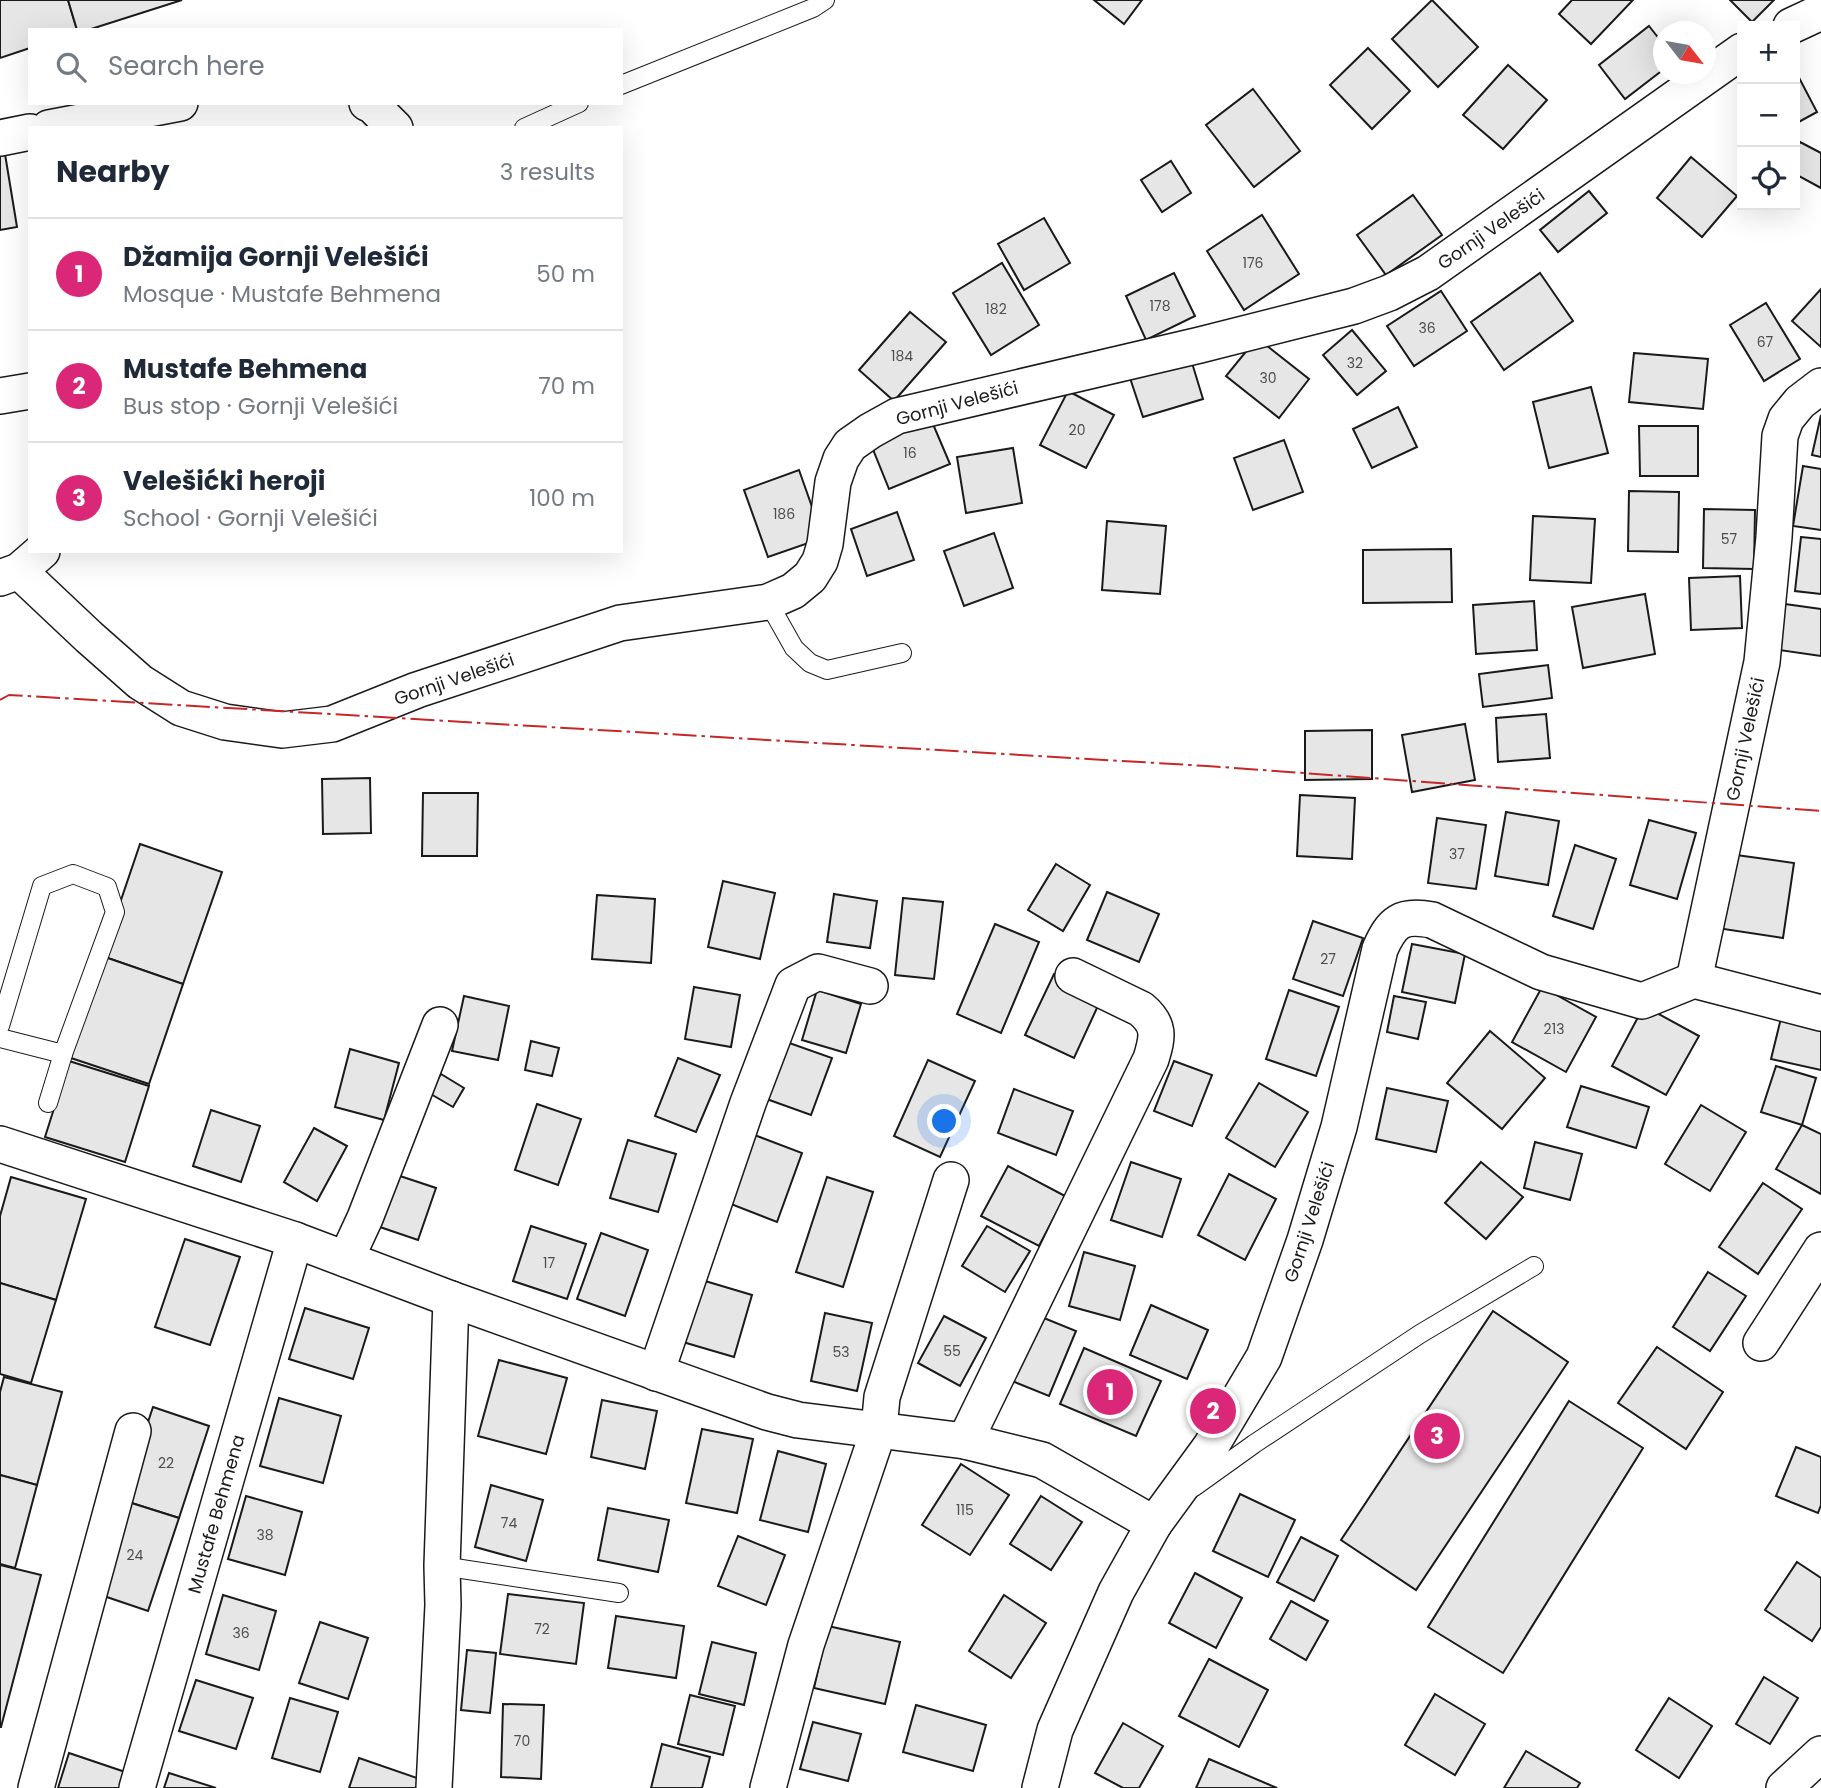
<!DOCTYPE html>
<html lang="en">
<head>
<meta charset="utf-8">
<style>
	:root { --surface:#fff; --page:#f2f2f3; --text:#1f2937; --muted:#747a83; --line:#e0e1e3; --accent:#db2777 }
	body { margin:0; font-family:Poppins,sans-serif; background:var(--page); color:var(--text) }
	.controls { position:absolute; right:21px; top:21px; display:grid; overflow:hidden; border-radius:0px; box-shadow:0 7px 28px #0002 }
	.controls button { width:63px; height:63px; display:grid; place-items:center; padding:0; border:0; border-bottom:2px solid var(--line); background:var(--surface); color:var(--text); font:35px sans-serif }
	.compass { position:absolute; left:1653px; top:21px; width:63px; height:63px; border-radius:50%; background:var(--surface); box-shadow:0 7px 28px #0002; rotate:121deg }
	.you { position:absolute; left:945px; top:1122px; width:24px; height:24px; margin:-18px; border:5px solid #fff; border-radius:50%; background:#1a73e8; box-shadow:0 0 0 10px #1a73e833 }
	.badge { display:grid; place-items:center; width:46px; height:46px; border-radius:50%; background:var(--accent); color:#fff; font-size:23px; font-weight:700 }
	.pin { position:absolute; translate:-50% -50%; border:4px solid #fff; box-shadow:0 2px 7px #0006 }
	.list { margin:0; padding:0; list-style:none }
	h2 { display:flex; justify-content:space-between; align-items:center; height:91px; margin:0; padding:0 28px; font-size:30px }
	h2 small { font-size:23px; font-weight:400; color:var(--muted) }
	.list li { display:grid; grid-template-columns:46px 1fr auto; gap:21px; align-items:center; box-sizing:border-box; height:112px; padding:0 28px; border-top:2px solid var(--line) }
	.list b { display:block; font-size:26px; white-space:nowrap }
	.list p { margin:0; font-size:23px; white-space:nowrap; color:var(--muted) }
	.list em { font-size:23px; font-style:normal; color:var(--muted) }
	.icon { flex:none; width:38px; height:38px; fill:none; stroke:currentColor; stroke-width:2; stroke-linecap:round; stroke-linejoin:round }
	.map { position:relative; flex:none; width:1821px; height:1788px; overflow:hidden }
	.search { position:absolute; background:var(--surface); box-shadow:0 7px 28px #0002; left:28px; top:28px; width:595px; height:77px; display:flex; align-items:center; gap:18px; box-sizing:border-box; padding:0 24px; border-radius:0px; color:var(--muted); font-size:26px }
	.panel { position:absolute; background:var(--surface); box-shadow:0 7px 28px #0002; left:28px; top:126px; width:595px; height:427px; border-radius:0px }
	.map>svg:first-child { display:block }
	.building { fill:#e6e6e6; stroke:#1a1a1a; stroke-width:2 }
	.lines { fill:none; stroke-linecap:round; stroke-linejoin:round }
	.service-casing { stroke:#1a1a1a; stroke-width:20 }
	.minor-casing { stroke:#1a1a1a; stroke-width:38 }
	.service { stroke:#fff; stroke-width:18 }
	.minor { stroke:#fff; stroke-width:35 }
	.power { stroke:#c62828; stroke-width:2; stroke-dasharray:24 5 3.5 5; stroke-linecap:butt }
	.labels { text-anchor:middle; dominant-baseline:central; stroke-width:5; stroke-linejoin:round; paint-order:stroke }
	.number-label { font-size:14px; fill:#4d4d4d }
	.street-label { font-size:18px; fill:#1a1a1a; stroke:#fff }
</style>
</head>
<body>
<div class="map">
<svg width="1821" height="1788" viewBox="0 0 1821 1788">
	<rect width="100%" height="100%" fill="#fff"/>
	<g class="building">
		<path d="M0,0H68L77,30H30V48L0,58Z"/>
		<path d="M68,0H182L88,30H77Z"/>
		<path d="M1094,0H1142L1124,24Z"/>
		<path d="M1432,0L1478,47L1438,87L1392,39Z"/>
		<path d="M1572,0H1633L1591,44L1559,14Z"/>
		<path d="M1730,0H1774L1752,22Z"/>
		<path d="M1649,26L1664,45V69L1625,99L1599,65Z"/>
		<path d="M1368,48L1410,91L1372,129L1330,85Z"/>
		<path d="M1508,65L1547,100L1503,149L1463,115Z"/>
		<path d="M1795,70L1817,112L1795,124Z"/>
		<path d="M1253,89L1300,151L1254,187L1206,125Z"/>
		<path d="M1800,142L1821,153V188L1795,174V153Z"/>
		<path d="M5,154L17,227L0,230V155Z"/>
		<path d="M1691,157L1737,196L1702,237L1657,198Z"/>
		<path d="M1171,161L1191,193L1162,212L1141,180Z"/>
		<path d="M1589,191L1607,213L1558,252L1540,230Z"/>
		<path d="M1413,195L1442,235L1386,275L1357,235Z"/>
		<path d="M1262,215L1299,274L1244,310L1207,251Z"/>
		<path d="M1044,218L1070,263L1024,290L998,244Z"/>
		<path d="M1002,263L1039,325L991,355L953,293Z"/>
		<path d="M1174,273L1195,316L1146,340L1126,296Z"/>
		<path d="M1540,273L1573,321L1504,370L1471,322Z"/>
		<path d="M1821,289V347L1792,321Z"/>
		<path d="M1441,291L1467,331L1414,366L1387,326Z"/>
		<path d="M1766,303L1800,359L1764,381L1730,325Z"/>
		<path d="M910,312L946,342L894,401L859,370Z"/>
		<path d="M1352,330L1386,371L1357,395L1323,355Z"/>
		<path d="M1257,338L1309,379L1279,418L1226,376Z"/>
		<path d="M1189,353L1203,399L1143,417L1128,372Z"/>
		<path d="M1634,353L1708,359L1703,409L1629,402Z"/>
		<path d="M1591,387L1608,453L1549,468L1533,402Z"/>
		<path d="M1068,391L1114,415L1086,468L1040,445Z"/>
		<path d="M1398,407L1417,447L1372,468L1353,429Z"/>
		<path d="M1821,415V457L1812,455Z"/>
		<path d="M930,417L950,464L889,489L870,442Z"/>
		<path d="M1639,426H1698V476H1640Z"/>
		<path d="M1284,440L1303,492L1253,510L1234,458Z"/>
		<path d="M1013,448L1022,503L966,513L957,457Z"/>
		<path d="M1803,466L1821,469V530L1793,526Z"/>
		<path d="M799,470L823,538L768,557L744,490Z"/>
		<path d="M1629,491L1679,492L1678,552L1628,551Z"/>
		<path d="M1704,509L1755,510L1754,569L1703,568Z"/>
		<path d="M897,512L914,560L867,576L851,529Z"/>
		<path d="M1533,516L1595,519L1591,583L1530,580Z"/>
		<path d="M1107,521L1166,526L1160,594L1102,590Z"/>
		<path d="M994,533L1013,588L964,606L944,551Z"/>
		<path d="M1801,537L1821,539V594L1795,591Z"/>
		<path d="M1451,549L1452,602L1363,603V550Z"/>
		<path d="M1740,576L1742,628L1691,630L1689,578Z"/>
		<path d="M1645,594L1655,654L1583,668L1572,607Z"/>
		<path d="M1534,601L1537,650L1476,654L1473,605Z"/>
		<path d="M1785,604L1821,609V656L1779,650Z"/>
		<path d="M1548,665L1552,698L1483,707L1479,674Z"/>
		<path d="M1546,714L1550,758L1498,762L1496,718Z"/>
		<path d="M1465,724L1475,780L1412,792L1402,735Z"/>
		<path d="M1372,730V779L1305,780V731Z"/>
		<path d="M370,778L371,833L323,834L322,779Z"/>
		<path d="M423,793H478L477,856H422Z"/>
		<path d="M1300,795L1355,798L1352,859L1297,856Z"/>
		<path d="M1506,812L1559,821L1548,885L1495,876Z"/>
		<path d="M1437,818L1486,825L1476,889L1428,883Z"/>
		<path d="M1649,820L1696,833L1677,899L1630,885Z"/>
		<path d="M140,844L222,872L183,984L102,956Z"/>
		<path d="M1575,845L1616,859L1593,929L1553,916Z"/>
		<path d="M1729,854L1794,863L1783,938L1717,928Z"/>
		<path d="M1056,864L1090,885L1063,931L1028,910Z"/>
		<path d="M723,881L775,893L760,959L708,947Z"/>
		<path d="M1107,892L1159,914L1139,962L1087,940Z"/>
		<path d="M834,894L877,901L870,948L827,942Z"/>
		<path d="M597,895L655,899L651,963L592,959Z"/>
		<path d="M903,898L943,902L934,979L895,975Z"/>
		<path d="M1313,921L1363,938L1343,996L1293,979Z"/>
		<path d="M995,924L1039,942L1001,1033L957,1014Z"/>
		<path d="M1412,944L1465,954L1455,1003L1402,992Z"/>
		<path d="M102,956L183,984L149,1084L68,1057Z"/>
		<path d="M1054,974L1102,997L1074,1058L1025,1035Z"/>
		<path d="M694,987L740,995L731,1047L685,1039Z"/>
		<path d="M1542,987L1596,1017L1566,1072L1512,1042Z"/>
		<path d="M817,990L861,1004L846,1053L802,1040Z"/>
		<path d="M1289,990L1339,1007L1316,1076L1266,1059Z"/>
		<path d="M464,996L509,1006L498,1060L452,1051Z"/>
		<path d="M1394,996L1426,1002L1418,1039L1387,1032Z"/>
		<path d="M1644,1006L1699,1036L1666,1095L1612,1066Z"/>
		<path d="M1782,1014L1821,1022V1070L1771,1059Z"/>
		<path d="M1490,1031L1545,1078L1502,1129L1447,1083Z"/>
		<path d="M778,1039L832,1058L811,1115L758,1096Z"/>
		<path d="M531,1041L559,1048L552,1076L525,1070Z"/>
		<path d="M350,1049L399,1063L384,1120L335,1107Z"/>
		<path d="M678,1058L720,1075L696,1132L655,1116Z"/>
		<path d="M928,1060L975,1081L940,1157L894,1136Z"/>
		<path d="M69,1061L149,1086L125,1162L45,1137Z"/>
		<path d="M1174,1061L1212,1075L1192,1126L1154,1111Z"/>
		<path d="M1776,1066L1816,1078L1802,1125L1761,1112Z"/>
		<path d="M441,1074L464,1088L453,1107L429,1093Z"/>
		<path d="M1259,1083L1308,1112L1275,1167L1226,1138Z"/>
		<path d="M1581,1086L1649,1107L1636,1148L1567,1127Z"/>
		<path d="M1387,1088L1448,1101L1436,1152L1376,1139Z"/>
		<path d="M1014,1089L1073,1111L1056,1155L998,1133Z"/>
		<path d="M537,1104L581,1119L558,1185L515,1170Z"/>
		<path d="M1701,1105L1746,1132L1710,1191L1665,1164Z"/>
		<path d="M211,1110L260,1126L241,1182L193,1166Z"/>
		<path d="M1802,1125L1821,1134V1194L1776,1169Z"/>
		<path d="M314,1128L347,1146L317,1201L284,1182Z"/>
		<path d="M744,1131L802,1153L777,1222L718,1199Z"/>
		<path d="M628,1140L676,1154L658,1212L610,1198Z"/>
		<path d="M1535,1142L1582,1154L1570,1200L1524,1188Z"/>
		<path d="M1131,1162L1181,1179L1162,1237L1111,1220Z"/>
		<path d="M1481,1162L1523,1197L1486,1239L1445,1203Z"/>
		<path d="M1008,1166L1065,1196L1039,1246L981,1216Z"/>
		<path d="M394,1174L436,1188L418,1240L377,1226Z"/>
		<path d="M1229,1174L1276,1199L1245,1260L1198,1235Z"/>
		<path d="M11,1177L86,1199L56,1300L0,1283V1216Z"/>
		<path d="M827,1177L873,1192L843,1287L796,1272Z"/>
		<path d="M1763,1183L1802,1209L1758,1274L1719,1247Z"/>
		<path d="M531,1226L586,1244L567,1299L513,1281Z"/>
		<path d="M987,1226L1030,1251L1005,1292L962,1266Z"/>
		<path d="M601,1233L648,1250L625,1316L577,1299Z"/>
		<path d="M185,1239L240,1257L210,1345L155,1327Z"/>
		<path d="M1084,1252L1135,1266L1120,1320L1069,1306Z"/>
		<path d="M1708,1272L1746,1296L1710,1351L1673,1327Z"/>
		<path d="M695,1278L752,1295L734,1357L676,1340Z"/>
		<path d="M0,1283L56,1300L31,1383L0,1374Z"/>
		<path d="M1151,1305L1208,1330L1187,1379L1130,1355Z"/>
		<path d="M305,1308L369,1328L353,1379L289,1359Z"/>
		<path d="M1493,1311L1568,1362L1416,1590L1341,1540Z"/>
		<path d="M825,1313L872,1323L857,1391L811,1381Z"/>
		<path d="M1034,1314L1076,1331L1049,1396L1007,1379Z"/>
		<path d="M944,1316L986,1338L960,1386L918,1363Z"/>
		<path d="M1657,1347L1723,1392L1686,1449L1618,1403Z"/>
		<path d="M1084,1348L1161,1381L1136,1436L1060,1404Z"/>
		<path d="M499,1360L567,1378L546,1454L478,1436Z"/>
		<path d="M4,1377L62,1392L37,1485L0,1475V1392Z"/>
		<path d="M279,1398L341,1416L323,1483L260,1466Z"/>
		<path d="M602,1400L657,1411L645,1469L591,1457Z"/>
		<path d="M1569,1401L1643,1448L1503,1673L1428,1627Z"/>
		<path d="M153,1407L209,1426L179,1518L122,1500Z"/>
		<path d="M702,1429L753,1439L737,1513L686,1503Z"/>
		<path d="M1796,1447L1821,1457V1505L1818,1513L1776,1496Z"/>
		<path d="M778,1451L826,1464L808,1532L760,1520Z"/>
		<path d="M961,1464L1009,1495L970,1555L922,1525Z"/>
		<path d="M0,1475L37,1485L15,1568L0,1564Z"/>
		<path d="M491,1485L543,1500L526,1561L475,1547Z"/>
		<path d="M1240,1494L1295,1520L1268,1577L1213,1551Z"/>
		<path d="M246,1496L302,1512L285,1575L228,1559Z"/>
		<path d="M1041,1496L1082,1522L1051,1570L1010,1544Z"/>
		<path d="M122,1500L179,1518L148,1611L92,1592Z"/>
		<path d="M608,1508L669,1520L658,1572L598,1560Z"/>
		<path d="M738,1536L785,1555L766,1605L718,1586Z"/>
		<path d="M1301,1537L1338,1556L1314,1601L1277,1582Z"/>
		<path d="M1797,1562L1821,1578V1627L1812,1641L1765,1610Z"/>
		<path d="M0,1565L41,1575L1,1727H0Z"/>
		<path d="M1195,1573L1242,1598L1216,1648L1169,1623Z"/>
		<path d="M508,1594L584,1603L576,1664L500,1654Z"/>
		<path d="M223,1595L276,1611L259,1670L206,1654Z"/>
		<path d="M1004,1595L1046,1623L1011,1678L969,1651Z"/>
		<path d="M1291,1601L1328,1621L1306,1660L1270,1639Z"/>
		<path d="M616,1616L684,1626L676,1678L608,1668Z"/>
		<path d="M320,1622L368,1638L348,1699L299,1683Z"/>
		<path d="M828,1626L900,1642L885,1704L814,1688Z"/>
		<path d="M712,1642L756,1653L744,1705L699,1694Z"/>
		<path d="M467,1650L496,1653L490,1713L461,1710Z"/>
		<path d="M1209,1659L1268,1690L1239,1747L1179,1716Z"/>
		<path d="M1764,1677L1798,1698L1770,1744L1736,1724Z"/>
		<path d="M196,1680L253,1698L236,1749L179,1731Z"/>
		<path d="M1435,1694L1485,1724L1455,1775L1405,1745Z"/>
		<path d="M690,1695L735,1706L723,1755L678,1744Z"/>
		<path d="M290,1698L338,1712L320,1772L272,1758Z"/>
		<path d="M1669,1698L1712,1726L1679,1778L1636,1750Z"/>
		<path d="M503,1704L544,1705L541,1779L501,1777Z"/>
		<path d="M916,1705L986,1725L973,1771L903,1752Z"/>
		<path d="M813,1722L861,1734L848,1781L800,1769Z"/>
		<path d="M1123,1723L1163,1746L1139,1788H1123L1095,1773Z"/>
		<path d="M662,1744L710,1757L702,1788H651Z"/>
		<path d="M1526,1751L1580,1783L1577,1788H1504Z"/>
		<path d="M69,1753L134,1775L130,1788H58Z"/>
		<path d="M359,1758L420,1779L417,1788H349Z"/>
		<path d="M1209,1759L1277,1788H1196Z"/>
		<path d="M169,1773L216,1788H164Z"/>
	</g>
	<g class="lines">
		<g class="service-casing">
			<g id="service">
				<path d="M621,85L813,8L825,0"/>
				<path d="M524,128L579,103"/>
				<path d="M768,602L794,648L810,663L827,670L902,653"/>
				<path d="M0,1026L42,886L73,874L107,887L115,912L63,1054L48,1103"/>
				<path d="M0,1038L63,1054"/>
				<path d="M1194,1487L1254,1444L1420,1334L1534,1266"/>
				<path d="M442,1566L619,1593"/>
			</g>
		</g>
		<g class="minor-casing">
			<g id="minor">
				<path d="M1791,26L1821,12"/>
				<path d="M367,103L372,105L395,128"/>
				<path d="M49,128L180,103"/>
				<path d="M0,138L30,132"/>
				<path d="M0,396L30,391"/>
				<path d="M19,571L89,637L140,682L181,708L225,722L282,730L332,724L417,690L620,623L768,602L793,591L810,577L820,561L825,544L833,482L841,459L850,445L870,431L897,416L1200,345L1354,306L1389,293L1428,273L1742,51"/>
				<path d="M0,578L19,571L42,551"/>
				<path d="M1694,980L1762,662L1774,537L1780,436L1786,419L1800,402L1821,386"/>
				<path d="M0,1144L295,1240L451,1299L767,1412L798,1420L965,1441L1042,1460L1154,1524"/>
				<path d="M346,1259L365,1218L440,1025"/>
				<path d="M1761,1343L1821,1250"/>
				<path d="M656,1373L748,1103L793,985L818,972L870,986"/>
				<path d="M965,1441L1151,1059C1158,1036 1160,1025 1141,1009L1073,976"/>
				<path d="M36,1788L133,1431"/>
				<path d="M137,1788L295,1240"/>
				<path d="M434,1788L443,1605L442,1566L451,1299"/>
				<path d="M768,1788L806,1645L879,1429L882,1397L951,1180"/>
				<path d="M1040,1788L1055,1730L1116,1592L1154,1524L1211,1446L1264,1357L1305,1240L1339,1127L1380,949C1392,922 1401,914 1432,920L1541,972L1642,1001L1694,980L1821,1013"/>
				<path d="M1784,1788L1821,1754"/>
			</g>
		</g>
		<use href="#service" class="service"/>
		<use href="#minor" class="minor"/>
		<path class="power" d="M0,700L9,695L1207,766L1821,811"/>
	</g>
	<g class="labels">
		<g class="number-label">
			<text x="1253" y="263">176</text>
			<text x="1160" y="306">178</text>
			<text x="996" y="309">182</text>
			<text x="1427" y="328">36</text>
			<text x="1765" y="342">67</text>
			<text x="902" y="356">184</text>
			<text x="1355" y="363">32</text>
			<text x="1268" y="378">30</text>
			<text x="1077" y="430">20</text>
			<text x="910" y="453">16</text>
			<text x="784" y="514">186</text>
			<text x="1729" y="539">57</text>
			<text x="1457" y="854">37</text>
			<text x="1328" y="959">27</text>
			<text x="1554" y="1029">213</text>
			<text x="549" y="1263">17</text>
			<text x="952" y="1351">55</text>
			<text x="841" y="1352">53</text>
			<text x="166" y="1463">22</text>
			<text x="965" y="1510">115</text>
			<text x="509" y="1523">74</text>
			<text x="265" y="1535">38</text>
			<text x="135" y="1555">24</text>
			<text x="542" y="1629">72</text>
			<text x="241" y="1633">36</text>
			<text x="522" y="1741">70</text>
		</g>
		<g class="street-label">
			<text transform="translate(1491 229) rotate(-35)">Gornji Velešići</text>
			<text transform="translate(957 403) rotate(-15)">Gornji Velešići</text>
			<text transform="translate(454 679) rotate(-19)">Gornji Velešići</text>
			<text transform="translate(1745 739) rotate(-78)">Gornji Velešići</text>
			<text transform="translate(1309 1222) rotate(-72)">Gornji Velešići</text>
			<text transform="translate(216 1514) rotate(-74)">Mustafe Behmena</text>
		</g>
	</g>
</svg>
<div class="controls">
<button>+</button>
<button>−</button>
<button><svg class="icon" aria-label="locate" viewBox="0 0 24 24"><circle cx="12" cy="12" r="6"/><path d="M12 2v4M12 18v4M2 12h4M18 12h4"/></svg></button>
</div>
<svg class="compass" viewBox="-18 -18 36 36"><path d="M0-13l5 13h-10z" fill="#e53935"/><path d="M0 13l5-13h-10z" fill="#747a83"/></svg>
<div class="you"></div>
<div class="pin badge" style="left:1110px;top:1392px">1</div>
<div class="pin badge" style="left:1213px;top:1411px">2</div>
<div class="pin badge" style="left:1437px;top:1436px">3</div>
<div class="search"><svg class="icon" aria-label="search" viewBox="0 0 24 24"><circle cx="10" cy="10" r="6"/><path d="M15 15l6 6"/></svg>Search here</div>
<section class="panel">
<h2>Nearby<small>3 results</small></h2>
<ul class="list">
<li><span class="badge">1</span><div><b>Džamija Gornji Velešići</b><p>Mosque · Mustafe Behmena</p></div><em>50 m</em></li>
<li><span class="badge">2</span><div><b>Mustafe Behmena</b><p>Bus stop · Gornji Velešići</p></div><em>70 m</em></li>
<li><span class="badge">3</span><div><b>Velešićki heroji</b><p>School · Gornji Velešići</p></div><em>100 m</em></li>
</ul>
</section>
</div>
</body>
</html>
